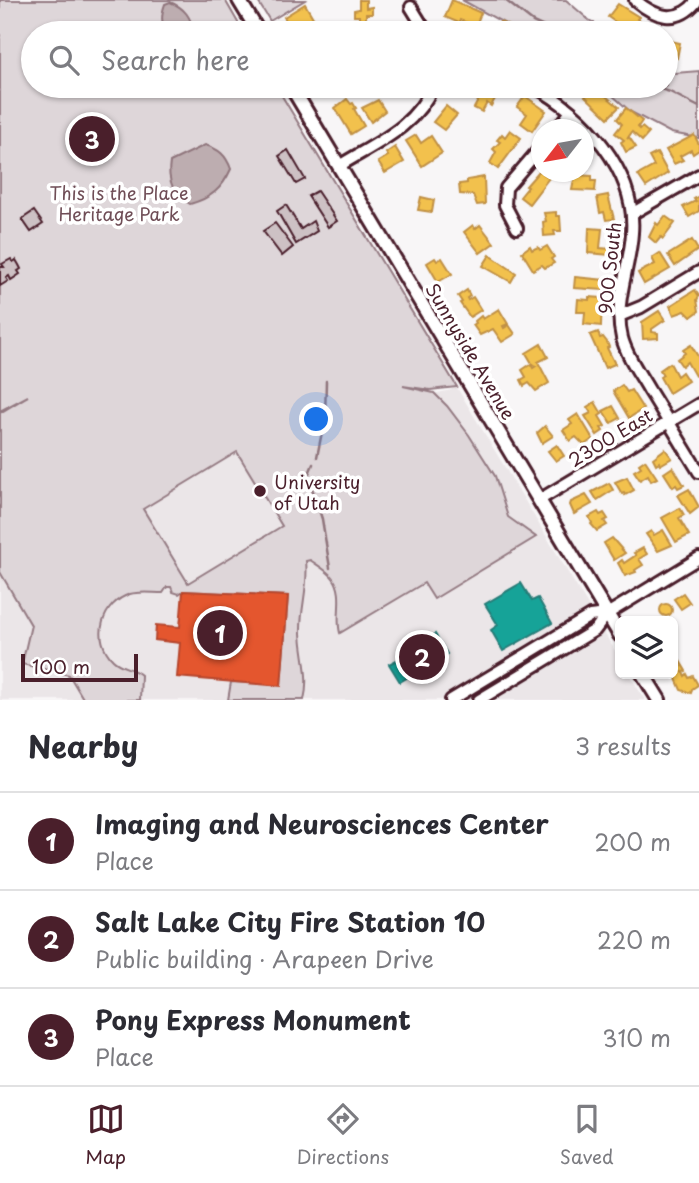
<!DOCTYPE html>
<html lang="en">
<head>
<meta charset="utf-8">
<style>
	:root { --surface:#fff; --page:#f7f7f7; --text:#2b2b33; --muted:#7c7c81; --line:#e1e1e2; --accent:#4a1f2b }
	body { margin:0; font-family:"Playpen Sans",sans-serif; background:var(--page); color:var(--text) }
	.controls { position:absolute; right:21px; bottom:21px; display:grid; overflow:hidden; border-radius:10px; box-shadow:0 2px 5px #0004 }
	.controls button { width:63px; height:63px; display:grid; place-items:center; padding:0; border:0; border-bottom:2px solid var(--line); background:var(--surface); color:var(--text); font:35px sans-serif }
	.compass { position:absolute; left:531px; top:119px; width:63px; height:63px; border-radius:50%; background:var(--surface); box-shadow:0 2px 5px #0004; rotate:239deg }
	.scale { position:absolute; left:21px; bottom:18px; width:117px; box-sizing:border-box; padding-left:7px; border:4px solid #4a1f2b; border-top:0; font-size:19px; line-height:24px; white-space:nowrap; color:#4a1f2b; -webkit-text-stroke:5px #fff; paint-order:stroke }
	.you { position:absolute; left:317px; top:420px; width:24px; height:24px; margin:-18px; border:5px solid #fff; border-radius:50%; background:#1a73e8; box-shadow:0 0 0 10px #1a73e833 }
	.badge { display:grid; place-items:center; width:46px; height:46px; border-radius:50%; background:var(--accent); color:#fff; font-size:23px; font-weight:700 }
	.pin { position:absolute; translate:-50% -50%; border:4px solid #fff; box-shadow:0 2px 7px #0006 }
	.list { margin:0; padding:0; list-style:none }
	h2 { display:flex; justify-content:space-between; align-items:center; height:91px; margin:0; padding:0 28px; font-size:30px }
	h2 small { font-size:23px; font-weight:400; color:var(--muted) }
	.list li { display:grid; grid-template-columns:46px 1fr auto; gap:21px; align-items:center; box-sizing:border-box; height:98px; padding:0 28px; border-top:2px solid var(--line) }
	.list b { display:block; font-size:26px; white-space:nowrap }
	.list p { margin:0; font-size:23px; white-space:nowrap; color:var(--muted) }
	.list em { font-size:23px; font-style:normal; color:var(--muted) }
	.icon { flex:none; width:38px; height:38px; fill:none; stroke:currentColor; stroke-width:2; stroke-linecap:round; stroke-linejoin:round }
	.map { position:relative; flex:none; width:699px; height:700px; overflow:hidden }
	.search { position:absolute; background:var(--surface); box-shadow:0 2px 5px #0004; left:21px; right:21px; top:21px; height:77px; display:flex; align-items:center; gap:18px; box-sizing:border-box; padding:0 24px; border-radius:38px; color:var(--muted); font-size:26px }
	.sheet { height:385px; background:var(--surface) }
	nav { display:flex; justify-content:space-around; align-items:center; box-sizing:border-box; height:98px; border-top:2px solid var(--line); background:var(--surface); font-size:19px; color:var(--muted) }
	nav a { display:grid; justify-items:center; gap:4px }
	nav .on { color:var(--accent) }
	.map>svg:first-child { display:block }
	.built { fill:#ebe6e8 }
	.green { fill:#ded6d9; stroke:#947a82; stroke-width:2; fill-rule:evenodd }
	.water { fill:#bdadb0; stroke:#8f747b; stroke-width:2 }
	.homes { fill:#f2c14e; stroke:#c09044; stroke-width:2 }
	.shops { fill:#e4572e; stroke:#b6462d; stroke-width:2 }
	.public { fill:#17a398; stroke:#267b77; stroke-width:2 }
	.lines { fill:none; stroke-linecap:round; stroke-linejoin:round }
	.stream { stroke:#8f747b; stroke-width:2.5 }
	.building { fill:#cdc1c4; stroke:#4a1f2b; stroke-width:2 }
	.minor-casing { stroke:#4a1f2b; stroke-width:16 }
	.major-casing { stroke:#4a1f2b; stroke-width:18 }
	.minor { stroke:#fff; stroke-width:10 }
	.major { stroke:#fff; stroke-width:12 }
	.poi-dot { fill:#4a1f2b; stroke:#fff; stroke-width:2.5 }
	.labels { text-anchor:middle; dominant-baseline:central; stroke-width:7; stroke-linejoin:round; paint-order:stroke }
	.park-label { font-size:18px; fill:#6f4d56; stroke:#fff }
	.street-label { font-size:18px; fill:#4a1f2b; stroke:#fff }
	.poi-label { font-size:18px; fill:#4a1f2b; stroke:#fff; text-anchor:start }
</style>
</head>
<body>
<div class="map">
<svg width="699" height="700" viewBox="0 0 699 700">
	<rect width="100%" height="100%" fill="#f8f6f7"/>
	<filter id="ink" filterUnits="userSpaceOnUse"><feTurbulence type="fractalNoise" baseFrequency=".0143" numOctaves="2"/><feDisplacementMap in="SourceGraphic" scale="14" xChannelSelector="R" yChannelSelector="G"/><feConvolveMatrix kernelMatrix="1 2 1 2 8 2 1 2 1" color-interpolation-filters="sRGB"/></filter>
	<g filter="url(#ink)">
		<path class="built" d="M338,364L410,389L438,393L451,390L456,386L620,659V674H629L645,700H0V419Z"/>
		<g class="green">
			<path d="M0,0H225L244,33H33V86H276L457,387L430,390L403,386L434,393L447,406L469,435L495,476L508,517L536,537L434,599L424,583L340,633C335,615 345,594 333,578C328,571 317,565 310,560L306,561C309,586 300,609 301,633C302,656 310,677 304,700H228L231,682L281,685L288,596L183,591L179,594L173,592L171,587H167L163,593C152,593 140,591 130,594C102,603 91,639 113,660C121,668 133,668 141,675L140,700H84L69,675L22,664L31,625L0,572V413L28,396L0,411ZM237,452L282,526L188,583L143,509Z"/>
			<path d="M257,0H305L270,21Z"/>
			<path d="M462,0H566L589,20L611,33H522Z"/>
			<path d="M666,67L675,73L699,71V138L671,133L631,112L602,86H666Z"/>
		</g>
		<g class="water">
			<path d="M170,2C185,8 191,17 194,33H166C161,22 161,15 165,4Z"/>
			<path d="M205,145C219,149 226,155 231,169C222,189 211,198 190,204C173,194 167,181 170,162Z"/>
		</g>
		<g class="homes">
			<path d="M359,0H366V8L372,7V14H366V21H359V16H354V10L359,9Z"/>
			<path d="M452,0L481,13L474,30L467,27L468,23L460,20L459,23L445,17Z"/>
			<path d="M305,4L315,21L304,28L301,22L291,28L284,17Z"/>
			<path d="M618,4L639,17L637,19L645,25L640,33H623L618,30L621,26L608,17Z"/>
			<path d="M500,22L519,30L517,33H495Z"/>
			<path d="M666,40L680,43L677,58L666,56Z"/>
			<path d="M486,86L501,88L491,106L487,103L482,112L474,108Z"/>
			<path d="M594,86L619,107L608,118L585,96Z"/>
			<path d="M525,96L546,111L532,131L521,123L527,114L517,107Z"/>
			<path d="M347,99L351,104L353,103L356,108L354,109L364,126L351,134L335,108Z"/>
			<path d="M378,100L385,111L371,122L362,108Z"/>
			<path d="M446,106L457,115L444,130L433,122Z"/>
			<path d="M626,108L642,121L638,127L640,129L642,127L649,133L642,141L632,132L627,139L629,137L636,147L626,152L621,142L624,140L615,133L622,124L617,119Z"/>
			<path d="M510,130L521,138L498,169L490,163L496,152L493,149L500,142L497,140L502,134L505,137Z"/>
			<path d="M416,135L421,143L431,136L442,153L422,166L406,141Z"/>
			<path d="M694,135L699,144V150L693,154L691,150L680,156L683,160L674,164L666,150Z"/>
			<path d="M395,147L404,162L385,173L378,162L388,156L386,153Z"/>
			<path d="M657,153L668,173L646,187L638,175L654,166L649,157Z"/>
			<path d="M540,170L549,178L529,204L520,197L528,187L526,186Z"/>
			<path d="M575,175L592,176V181H596L595,191L572,190Z"/>
			<path d="M484,177L485,204L477,205L473,195L460,194L459,184L467,183V180Z"/>
			<path d="M608,195L614,219L606,220L604,212L600,213L597,197Z"/>
			<path d="M699,196V211L689,217L683,207L696,201L694,199Z"/>
			<path d="M421,197L434,200L432,212L418,210Z"/>
			<path d="M556,212V216H560L561,231H554L555,235L544,236L543,222L546,221L544,213Z"/>
			<path d="M665,216L675,223L663,239L661,237L656,243L649,237L656,223L658,225Z"/>
			<path d="M473,225L475,229L480,225L494,243L480,253L464,232Z"/>
			<path d="M589,228L602,229L600,248L611,249L610,255L588,253Z"/>
			<path d="M692,240L698,250L675,266L668,255Z"/>
			<path d="M530,246L532,250L538,247L540,250L547,246L554,257L551,259L554,263L545,268L542,265L533,270L522,252Z"/>
			<path d="M660,253L670,269L644,284L638,273L655,264L652,258Z"/>
			<path d="M490,255L516,273L511,282L483,266Z"/>
			<path d="M435,258L437,261L442,258L452,274L438,282L427,263Z"/>
			<path d="M575,277L605,280L604,290L574,288Z"/>
			<path d="M467,290L470,296L467,298L468,300L473,297L481,310L470,317L460,303L462,302L458,296Z"/>
			<path d="M695,290L699,296L697,300L699,311L691,317L685,311L674,315L670,306Z"/>
			<path d="M589,297L602,298L601,326L584,324L585,312H577L578,299L589,300Z"/>
			<path d="M499,309L508,324L503,326L504,328L509,325L515,334L502,342L493,329L480,335L473,325L476,323L475,321L481,316L483,319Z"/>
			<path d="M659,311L665,320L652,329V332L658,333V338L643,339L642,322Z"/>
			<path d="M598,332L600,338L603,337L607,342L609,347L607,348L615,364L605,368L590,335Z"/>
			<path d="M541,344L548,357L538,362L549,383L536,391L529,383L524,386L521,380L526,377L522,370L531,364L533,368L536,366L533,365L526,353Z"/>
			<path d="M691,345L699,358V374L695,376L687,362L682,366L677,359L685,353L683,350Z"/>
			<path d="M670,363L677,376L682,372L688,381L669,393L660,377L663,375L660,370Z"/>
			<path d="M622,385L627,392L631,390L643,409L629,418L613,391Z"/>
			<path d="M595,402L602,414L599,416L605,426L601,428L603,431L597,435L585,416L591,413L587,407Z"/>
			<path d="M613,406L620,418L611,423L603,411Z"/>
			<path d="M578,414L593,439L584,445L576,437L570,441L563,430L572,424L569,420Z"/>
			<path d="M545,426L553,436L542,443L537,433Z"/>
			<path d="M557,445L564,456L556,461L548,451Z"/>
			<path d="M665,449L672,458L660,465L659,462L656,464L653,458Z"/>
			<path d="M645,460L657,478L651,481L648,475L640,480L634,471L641,467L639,464Z"/>
			<path d="M673,467L684,485L678,488L676,485L673,487L664,473Z"/>
			<path d="M627,477L634,490L625,495L624,493L622,494L615,482Z"/>
			<path d="M609,483L613,490L597,500L592,492Z"/>
			<path d="M689,489L699,507L690,514L678,495Z"/>
			<path d="M586,495L592,504L574,514L570,505L571,502Z"/>
			<path d="M680,508L684,515L679,518L689,535L676,542L662,518Z"/>
			<path d="M598,512L600,515L604,513L608,519L604,521L607,525L597,531L591,524L592,523L589,517Z"/>
			<path d="M663,530L672,545L658,551L646,534L651,531L654,535Z"/>
			<path d="M612,538L625,553L614,560L604,543Z"/>
			<path d="M643,548L647,554L639,559L643,565L635,570L636,572L625,576L618,563L622,560L624,563L636,555L634,553Z"/>
			<path d="M683,593L690,603L681,609L674,599Z"/>
			<circle cx="666" cy="610" r="6"/>
			<path d="M680,661L686,671L683,672L685,676L687,674L689,678L693,676L698,685L692,689L691,693L681,690L674,674L672,676L671,674H673V666Z"/>
		</g>
		<path class="shops" d="M183,591L288,596L281,686L177,677L180,643L155,640L156,625L180,627Z"/>
		<g class="public">
			<path d="M521,583L532,601L538,598L552,623L503,651L491,630L498,625L485,604Z"/>
			<path d="M435,634L447,654L400,682L389,664L426,645L424,641Z"/>
		</g>
		<g class="lines">
			<g class="stream">
				<path d="M505,0L533,22L557,33"/>
				<path d="M651,86L670,92L699,107"/>
				<path d="M317,457L325,417L326,381"/>
				<path d="M313,464L308,476L322,519L330,568"/>
			</g>
		</g>
		<g class="building">
			<path d="M288,150L305,179L296,184L279,156Z"/>
			<path d="M317,191L337,221L328,227L308,196Z"/>
			<path d="M286,205L301,229L313,221L317,231L296,244L277,211Z"/>
			<path d="M34,211L43,224L31,232L22,219Z"/>
			<path d="M275,223L293,247L282,256L263,231Z"/>
			<path d="M11,259L13,262L16,260L19,265L21,269L18,271L20,274L11,280L9,276L6,278L8,281L0,286V267H4L2,264Z"/>
		</g>
		<g class="lines">
			<g class="minor-casing">
				<g id="minor">
					<path d="M635,0C655,17 677,25 696,2"/>
					<path d="M411,7L427,33"/>
					<path d="M533,86C584,112 637,172 632,233C630,268 613,303 622,338C627,357 640,374 649,390C666,417 682,445 699,472"/>
					<path d="M556,130L571,112"/>
					<path d="M339,166C376,143 415,128 433,86"/>
					<path d="M633,213L699,175"/>
					<path d="M517,228L505,205L506,188L542,146"/>
					<path d="M619,316L641,307L699,272"/>
					<path d="M539,500L699,404"/>
					<path d="M451,700L590,616L607,614L699,558"/>
					<path d="M479,700L595,630L607,614"/>
				</g>
			</g>
			<g class="major-casing">
				<g id="major">
					<path d="M239,0L259,33"/>
					<path d="M291,86L620,635"/>
					<path d="M643,674L659,700"/>
				</g>
			</g>
			<use href="#minor" class="minor"/>
			<use href="#major" class="major"/>
		</g>
	</g>
	<circle class="poi-dot" cx="260" cy="491" r="7"/>
	<g class="labels">
		<g class="park-label">
			<text x="119" y="192">This is the Place<tspan x="119" dy="21">Heritage Park</tspan></text>
		</g>
		<g class="street-label">
			<text transform="translate(609 268) rotate(-84)">900 South</text>
			<text transform="translate(471 351) rotate(59)">Sunnyside Avenue</text>
			<text transform="translate(610 437) rotate(-31)">2300 East</text>
		</g>
		<g class="poi-label">
			<text x="274" y="481">University<tspan x="274" dy="21">of Utah</tspan></text>
		</g>
	</g>
</svg>
<div class="controls">
<button><svg class="icon" aria-label="layers" viewBox="0 0 24 24"><path d="M12 4l9 5-9 5-9-5zM3 14l9 5 9-5"/></svg></button>
</div>
<svg class="compass" viewBox="-18 -18 36 36"><path d="M0-13l5 13h-10z" fill="#e53935"/><path d="M0 13l5-13h-10z" fill="#7c7c81"/></svg>
<div class="scale">100 m</div>
<div class="you"></div>
<div class="pin badge" style="left:220px;top:633px">1</div>
<div class="pin badge" style="left:422px;top:657px">2</div>
<div class="pin badge" style="left:92px;top:139px">3</div>
<div class="search"><svg class="icon" aria-label="search" viewBox="0 0 24 24"><circle cx="10" cy="10" r="6"/><path d="M15 15l6 6"/></svg>Search here</div>
</div>
<section class="sheet">
<h2>Nearby<small>3 results</small></h2>
<ul class="list">
<li><span class="badge">1</span><div><b>Imaging and Neurosciences Center</b><p>Place</p></div><em>200 m</em></li>
<li><span class="badge">2</span><div><b>Salt Lake City Fire Station 10</b><p>Public building · Arapeen Drive</p></div><em>220 m</em></li>
<li><span class="badge">3</span><div><b>Pony Express Monument</b><p>Place</p></div><em>310 m</em></li>
</ul>
</section>
<nav>
<a class="on"><svg class="icon" aria-label="map" viewBox="0 0 24 24"><path d="M3 6l6-2 6 2 6-2v14l-6 2-6-2-6 2zM9 4v14M15 6v14"/></svg>Map</a>
<a><svg class="icon" aria-label="directions" viewBox="0 0 24 24"><path d="M12 3l9 9-9 9-9-9zM9 14v-3h6M13 9l2 2-2 2"/></svg>Directions</a>
<a><svg class="icon" aria-label="saved" viewBox="0 0 24 24"><path d="M7 4h10v16l-5-4-5 4z"/></svg>Saved</a>
</nav>
</body>
</html>
